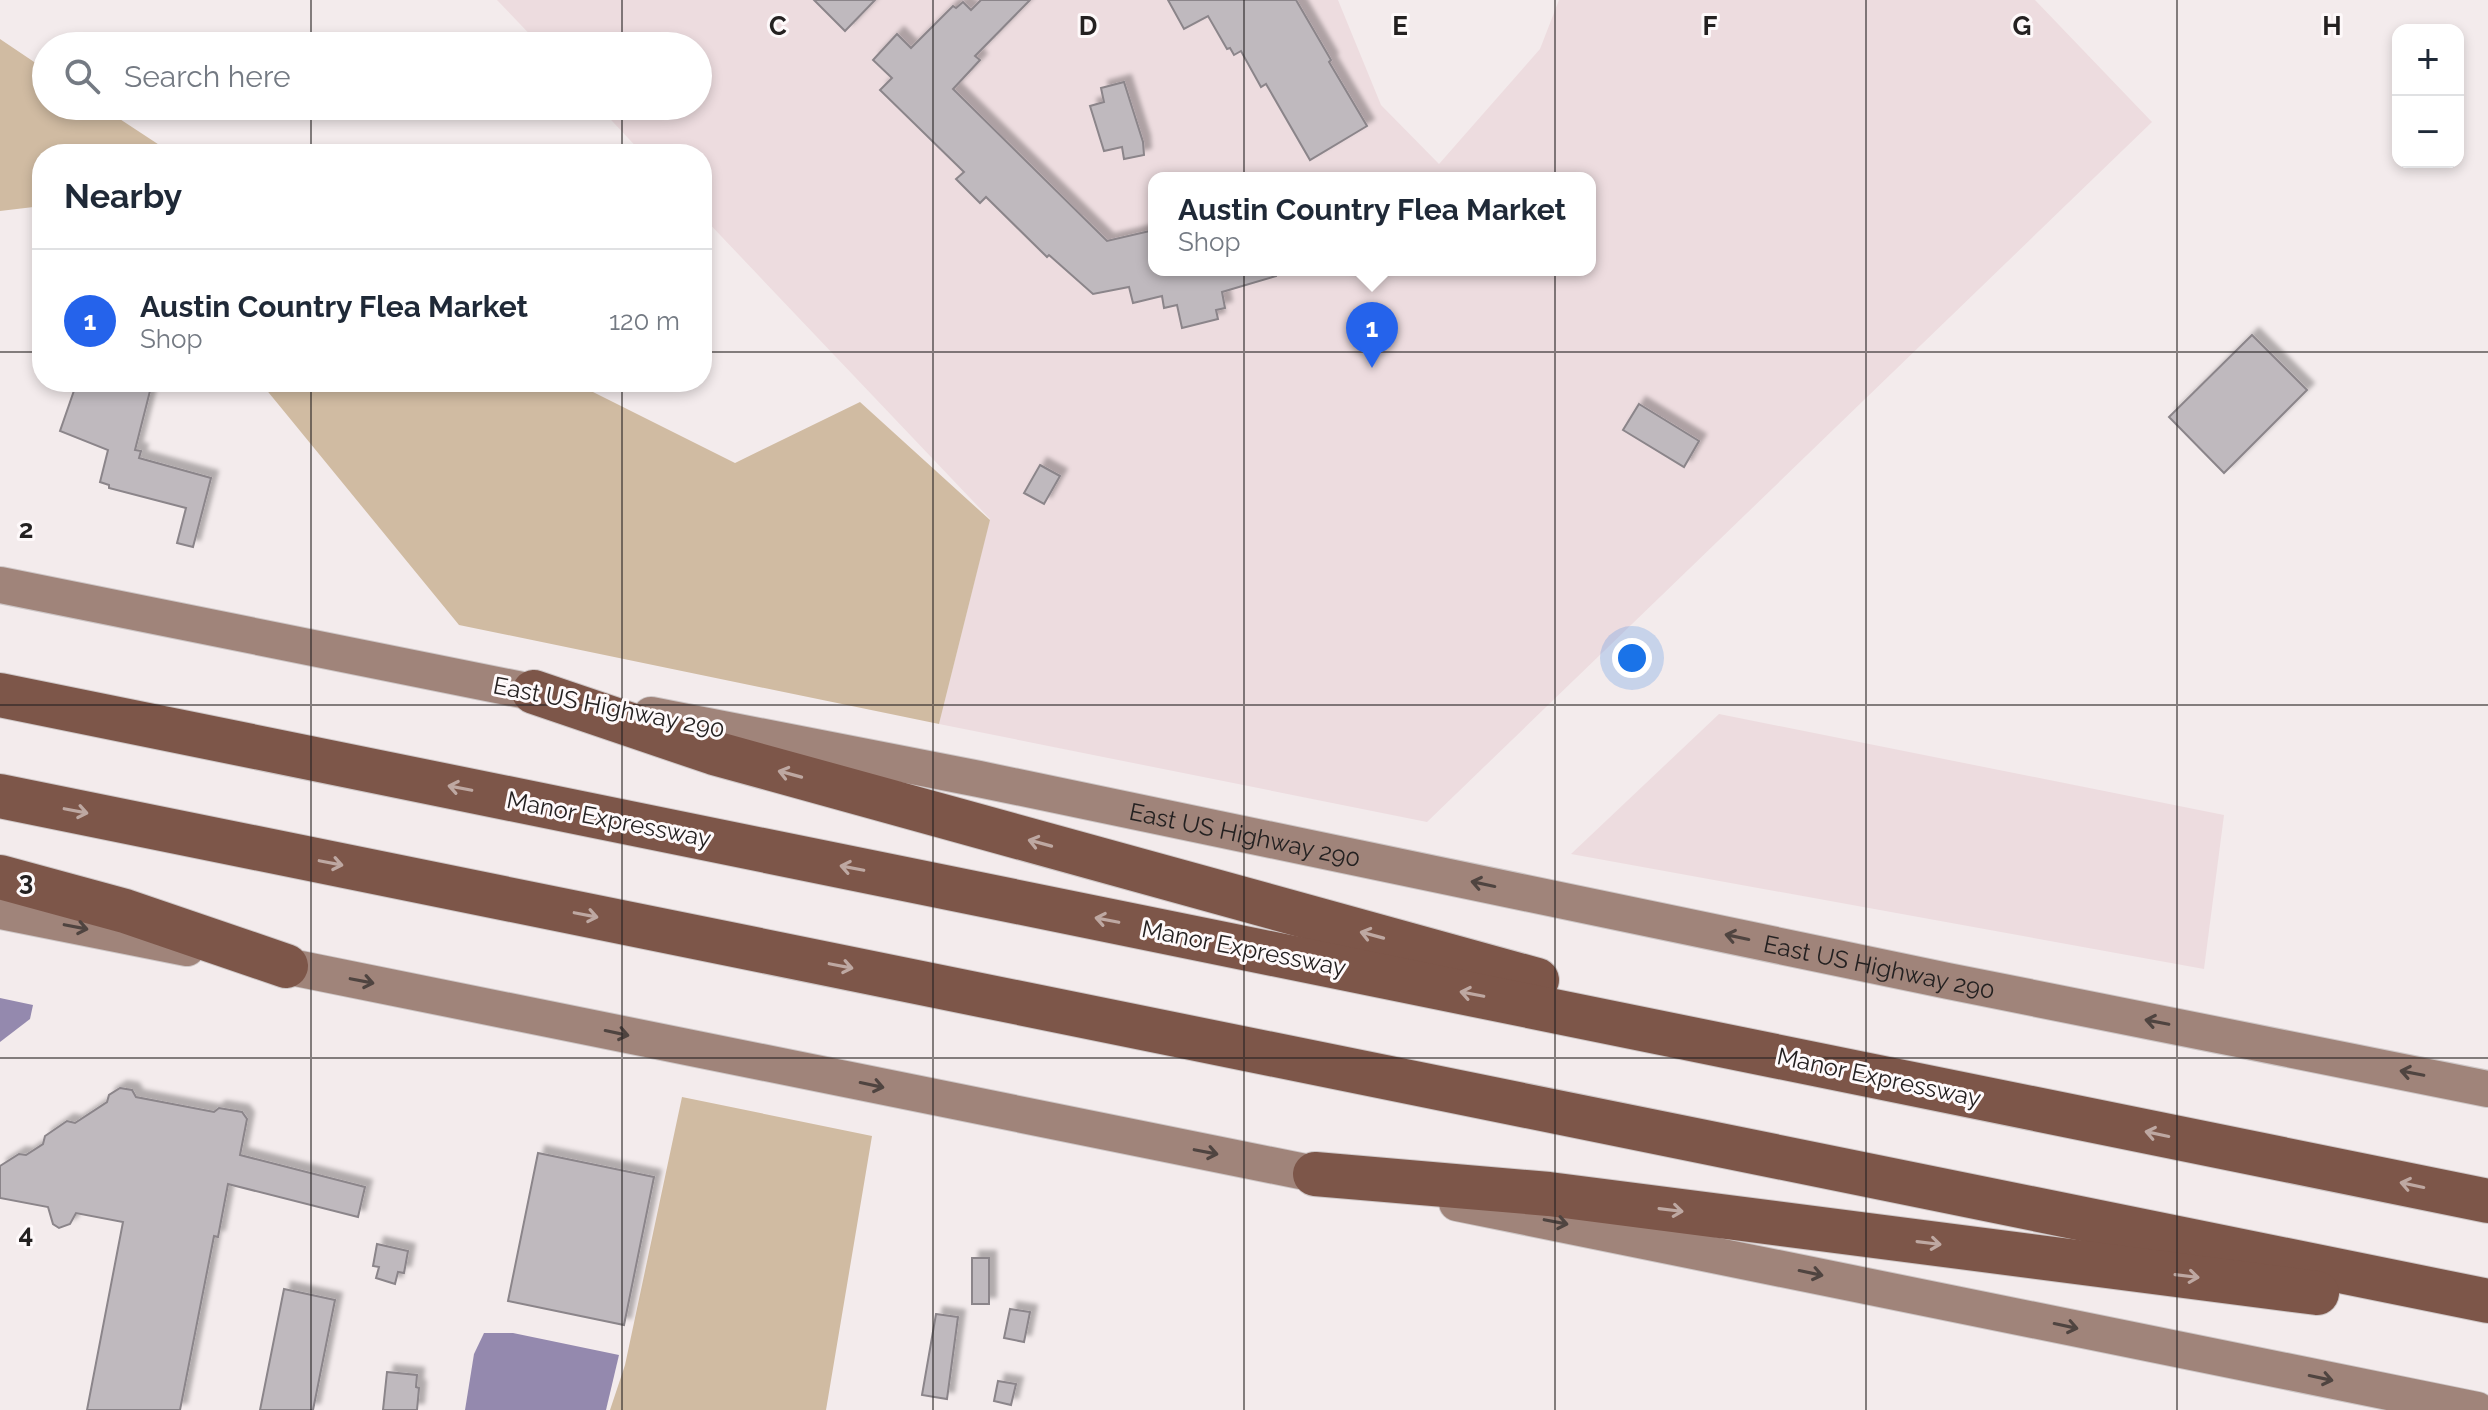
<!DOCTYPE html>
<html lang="en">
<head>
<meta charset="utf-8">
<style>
	:root { --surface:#fff; --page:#f2f2f3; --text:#1f2937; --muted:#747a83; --line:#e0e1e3; --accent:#2563eb }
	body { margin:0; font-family:Raleway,sans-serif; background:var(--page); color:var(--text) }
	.controls { position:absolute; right:24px; top:24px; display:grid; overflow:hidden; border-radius:16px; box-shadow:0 4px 12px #0003 }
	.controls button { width:72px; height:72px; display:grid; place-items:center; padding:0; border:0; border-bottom:2px solid var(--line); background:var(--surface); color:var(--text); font:40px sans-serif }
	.you { position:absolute; left:1632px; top:658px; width:28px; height:28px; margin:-20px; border:6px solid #fff; border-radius:50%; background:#1a73e8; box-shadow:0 0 0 12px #1a73e833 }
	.badge { display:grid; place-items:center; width:52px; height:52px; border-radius:50%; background:var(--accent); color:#fff; font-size:26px; font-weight:700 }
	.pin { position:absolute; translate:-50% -66px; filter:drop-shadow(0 2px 4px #0008) }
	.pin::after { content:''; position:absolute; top:42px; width:28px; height:24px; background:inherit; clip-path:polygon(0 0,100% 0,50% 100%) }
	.popup { position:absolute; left:1148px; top:172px; width:448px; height:104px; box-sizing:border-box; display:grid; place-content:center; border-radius:16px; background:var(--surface); filter:drop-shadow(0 2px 6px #0005); font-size:26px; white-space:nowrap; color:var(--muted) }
	.popup b { font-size:30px; color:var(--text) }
	.popup::after { content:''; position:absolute; left:50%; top:100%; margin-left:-16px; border:16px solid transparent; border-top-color:var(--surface) }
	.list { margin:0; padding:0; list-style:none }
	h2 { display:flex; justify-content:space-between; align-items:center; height:104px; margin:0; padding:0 32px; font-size:34px }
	h2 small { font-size:26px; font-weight:400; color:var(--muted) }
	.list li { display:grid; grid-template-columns:52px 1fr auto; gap:24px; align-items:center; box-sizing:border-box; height:144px; padding:0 32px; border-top:2px solid var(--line) }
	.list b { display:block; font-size:30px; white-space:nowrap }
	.list p { margin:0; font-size:26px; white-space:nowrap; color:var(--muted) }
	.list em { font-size:26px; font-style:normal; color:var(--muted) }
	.icon { flex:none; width:44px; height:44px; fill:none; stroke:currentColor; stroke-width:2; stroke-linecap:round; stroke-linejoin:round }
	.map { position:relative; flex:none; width:2488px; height:1410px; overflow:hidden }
	.search { position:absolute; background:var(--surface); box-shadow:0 4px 12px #0003; left:32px; top:32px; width:680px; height:88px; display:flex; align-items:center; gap:20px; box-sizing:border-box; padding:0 28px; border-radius:44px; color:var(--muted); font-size:30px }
	.panel { position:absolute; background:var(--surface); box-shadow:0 4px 12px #0003; left:32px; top:144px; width:680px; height:248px; border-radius:32px }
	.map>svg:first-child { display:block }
	.built { fill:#eddcdf; fill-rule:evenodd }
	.green { fill:#d0bba2 }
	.water { fill:#9489ae }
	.building { fill:#bfb9be; stroke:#8b858a; stroke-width:2; filter:url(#shadow) }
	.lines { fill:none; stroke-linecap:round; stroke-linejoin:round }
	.secondary-casing { stroke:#cec7c7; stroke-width:38 }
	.highway-casing { stroke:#cec7c7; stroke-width:46 }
	.secondary { stroke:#a0847a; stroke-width:36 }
	.highway { stroke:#7d5649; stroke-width:44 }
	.oneway { stroke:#bea8a2 }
	.oneway2 { stroke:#4f4440 }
	.grid { fill:none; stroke:#242121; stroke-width:2; stroke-opacity:0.55 }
	.labels { text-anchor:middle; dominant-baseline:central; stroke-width:6; stroke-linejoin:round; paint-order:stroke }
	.street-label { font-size:24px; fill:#242121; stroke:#fef9fa }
	.grid-label { font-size:26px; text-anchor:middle; font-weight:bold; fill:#242121; stroke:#fef9fa; stroke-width:6; stroke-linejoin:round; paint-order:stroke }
</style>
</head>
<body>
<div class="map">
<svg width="2488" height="1410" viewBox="0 0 2488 1410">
	<defs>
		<filter id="shadow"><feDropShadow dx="7" dy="-7" stdDeviation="2" flood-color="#0004"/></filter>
	</defs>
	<rect width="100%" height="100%" fill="#f3ebec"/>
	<g class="built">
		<path d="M497,0H1338L1381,105L1439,164L1540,49L1559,0H2035L2152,122L1427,822L939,724L990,519L702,216V154H643L598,106H698V46H541ZM1154,178H1590V270H1154Z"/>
		<path d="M1719,714L2224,815L2204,969L1571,854Z"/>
	</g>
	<g class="green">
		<path d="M0,39L46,70V106H100L173,154H42V206L0,211Z"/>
		<path d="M260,382H573L735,463L860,402L990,520L939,724L459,625Z"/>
		<path d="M682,1097L872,1136L826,1410H610L625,1365Z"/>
	</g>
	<g class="water">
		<path d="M0,998L33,1005L30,1019L0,1042Z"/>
		<path d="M484,1333H513L619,1355L606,1410H465L474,1354Z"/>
	</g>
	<g class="building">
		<path d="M814,0H875L845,31Z"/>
		<path d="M981,0H1030L975,56L980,60L953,89L1107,241L1154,230V270H1275L1276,276L1222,292L1225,308L1216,310L1218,319L1182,328L1177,305L1164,308L1162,296L1133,303L1129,287L1093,294L1049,255L1047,257L986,197L980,203L956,179L964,172L880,90L892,78L873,60L897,34L911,48L953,6L956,8L963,2L971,10Z"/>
		<path d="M1168,0H1296L1331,60L1329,62L1367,126L1310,160L1266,84L1261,87L1241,51L1234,55L1230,48L1227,49L1208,16L1184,29Z"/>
		<path d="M1124,82L1143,142L1144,155L1124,159L1122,147L1104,151L1090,106L1104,102L1101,88Z"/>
		<path d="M2252,335L2307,390L2224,473L2169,417Z"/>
		<path d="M77,382H116L150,391L135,450L141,451L139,458L211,478L193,547L177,543L186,508L109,488V485L100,482L108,450L60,431Z"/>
		<path d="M1639,404L1699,441L1684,467L1623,430Z"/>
		<path d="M1040,465L1060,476L1044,504L1024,493Z"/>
		<path d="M120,1088L132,1090L136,1097L214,1112L219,1108L242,1112L247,1119L240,1155L365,1187L358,1217L228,1184L218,1237L214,1236L180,1410H87L123,1222L76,1213L70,1224L59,1228L53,1224L48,1207L0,1198V1166L19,1154L26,1155L43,1144L45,1136L67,1121L75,1123L107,1102L109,1095Z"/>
		<path d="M538,1153L654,1177L624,1325L508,1301Z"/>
		<path d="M377,1244L408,1251L404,1273L398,1272L395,1284L376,1278L379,1267L373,1266Z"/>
		<rect x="972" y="1258" width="17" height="46"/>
		<path d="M284,1289L335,1300L313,1410H260Z"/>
		<path d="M1010,1309L1030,1312L1024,1342L1004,1338Z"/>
		<path d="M936,1314L958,1317L947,1399L922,1395Z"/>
		<path d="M387,1372L417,1375L416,1387L419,1388L417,1410H383Z"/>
		<path d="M998,1381L1016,1384L1011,1405L994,1401Z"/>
	</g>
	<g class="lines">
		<g class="secondary-casing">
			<g id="secondary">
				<path d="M0,585L562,698"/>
				<path id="s1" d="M651,715L979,779L1948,981L2488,1089"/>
				<path d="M0,911L187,948"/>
				<path d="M261,961L1340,1179"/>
				<path d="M1457,1203L2477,1410"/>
			</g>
		</g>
		<g class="highway-casing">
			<g id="highway">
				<path d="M534,692L714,753L1537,980"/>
				<path d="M0,695L2488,1201"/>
				<path d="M0,796L2488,1301"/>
				<path d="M0,877L125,911L286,966"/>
				<path d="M1315,1174L1549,1194L2317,1293"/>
			</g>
		</g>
		<use href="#secondary" class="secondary"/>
		<use href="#highway" class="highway"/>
	</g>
	<defs><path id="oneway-shaft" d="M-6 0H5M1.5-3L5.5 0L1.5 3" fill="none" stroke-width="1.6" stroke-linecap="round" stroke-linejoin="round" transform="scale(2)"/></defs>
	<g class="oneway">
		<use href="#oneway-shaft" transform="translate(790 774) rotate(-165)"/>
		<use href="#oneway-shaft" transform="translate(460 788) rotate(-169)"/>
		<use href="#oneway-shaft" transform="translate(76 811) rotate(11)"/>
		<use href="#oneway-shaft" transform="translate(1040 843) rotate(-165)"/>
		<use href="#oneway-shaft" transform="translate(331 863) rotate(11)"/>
		<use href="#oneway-shaft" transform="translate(852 868) rotate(-169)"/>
		<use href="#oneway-shaft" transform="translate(586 915) rotate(11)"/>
		<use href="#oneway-shaft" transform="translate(1107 920) rotate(-169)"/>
		<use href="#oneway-shaft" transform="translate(1372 935) rotate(-165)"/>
		<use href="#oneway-shaft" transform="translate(841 966) rotate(11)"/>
		<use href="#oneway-shaft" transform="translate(1472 994) rotate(-169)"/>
		<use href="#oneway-shaft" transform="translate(2157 1134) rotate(-168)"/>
		<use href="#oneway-shaft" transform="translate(2412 1185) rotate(-168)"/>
		<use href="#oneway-shaft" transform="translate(1671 1210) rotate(7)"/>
		<use href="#oneway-shaft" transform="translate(1929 1243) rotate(7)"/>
		<use href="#oneway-shaft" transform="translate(2187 1276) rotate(7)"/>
	</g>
	<g class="oneway2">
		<use href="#oneway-shaft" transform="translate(1483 884) rotate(-168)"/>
		<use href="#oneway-shaft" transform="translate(76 927) rotate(11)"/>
		<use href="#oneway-shaft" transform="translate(1737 937) rotate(-168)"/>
		<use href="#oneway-shaft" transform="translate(362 981) rotate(11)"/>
		<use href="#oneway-shaft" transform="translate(2157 1022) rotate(-169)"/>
		<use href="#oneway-shaft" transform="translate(617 1033) rotate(12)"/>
		<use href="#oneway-shaft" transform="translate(2412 1073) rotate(-169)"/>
		<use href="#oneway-shaft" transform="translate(872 1085) rotate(12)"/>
		<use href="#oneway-shaft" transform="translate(1206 1152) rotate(11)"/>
		<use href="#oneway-shaft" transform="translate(1556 1222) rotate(11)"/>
		<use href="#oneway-shaft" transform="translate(1811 1273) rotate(12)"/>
		<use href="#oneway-shaft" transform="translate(2066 1326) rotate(12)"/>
		<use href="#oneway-shaft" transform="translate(2321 1378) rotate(12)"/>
	</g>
	<path class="grid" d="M311,0V46M622,0V46M933,0V1410M1244,0V1410M1555,0V1410M1866,0V1410M2177,0V1410M311,106V154M622,106V154M0,352H42M702,352H2488M311,382V1410M622,382V1410M0,705H2488M0,1058H2488"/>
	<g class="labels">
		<g class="street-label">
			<text transform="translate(609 707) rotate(11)">East US Highway 290</text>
			<text transform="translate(609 819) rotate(11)">Manor Expressway</text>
			<text stroke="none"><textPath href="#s1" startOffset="606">East US Highway 290</textPath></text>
			<text transform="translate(1244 948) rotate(11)">Manor Expressway</text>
			<text stroke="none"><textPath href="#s1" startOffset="1254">East US Highway 290</textPath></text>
			<text transform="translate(1879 1077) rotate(12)">Manor Expressway</text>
		</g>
	</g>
	<g class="grid-label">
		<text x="778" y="35">C</text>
		<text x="1088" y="35">D</text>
		<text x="1400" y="35">E</text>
		<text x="1710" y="35">F</text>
		<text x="2022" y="35">G</text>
		<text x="2332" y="35">H</text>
		<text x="26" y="538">2</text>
		<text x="26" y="890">3</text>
		<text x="26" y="1243">4</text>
	</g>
</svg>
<div class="controls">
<button>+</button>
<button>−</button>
</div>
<div class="you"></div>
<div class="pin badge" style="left:1372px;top:368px">1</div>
<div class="popup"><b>Austin Country Flea Market</b>Shop</div>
<div class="search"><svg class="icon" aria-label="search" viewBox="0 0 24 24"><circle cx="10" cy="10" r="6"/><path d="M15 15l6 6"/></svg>Search here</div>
<section class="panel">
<h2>Nearby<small></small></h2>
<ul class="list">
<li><span class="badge">1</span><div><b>Austin Country Flea Market</b><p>Shop</p></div><em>120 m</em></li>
</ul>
</section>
</div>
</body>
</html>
